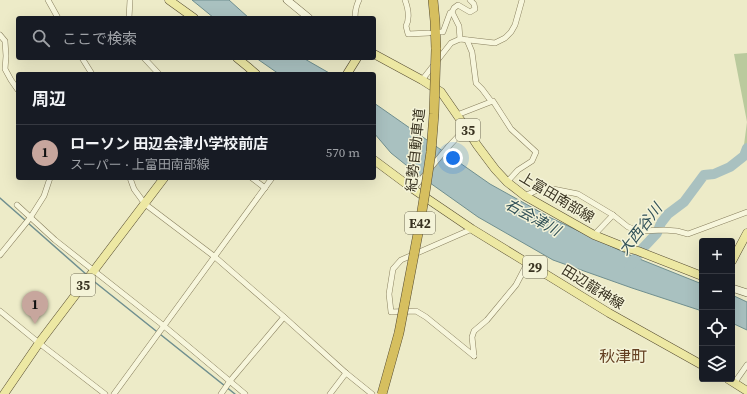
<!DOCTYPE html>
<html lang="ja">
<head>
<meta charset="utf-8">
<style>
	:root { --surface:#171b24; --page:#242831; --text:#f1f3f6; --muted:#9ea1a6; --line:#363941; --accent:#c7a69d }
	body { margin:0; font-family:"Source Serif 4","Noto Sans JP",serif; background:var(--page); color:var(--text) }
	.controls { position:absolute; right:12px; bottom:12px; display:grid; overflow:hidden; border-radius:4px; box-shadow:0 4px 16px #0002 }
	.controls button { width:36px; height:36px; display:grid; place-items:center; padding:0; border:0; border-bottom:1px solid var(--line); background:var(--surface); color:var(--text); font:20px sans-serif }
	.you { position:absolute; left:453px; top:158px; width:14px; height:14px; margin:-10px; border:3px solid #fff; border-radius:50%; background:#1a73e8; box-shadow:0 0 0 6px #1a73e833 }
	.badge { display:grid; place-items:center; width:26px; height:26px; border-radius:50%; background:var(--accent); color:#111; font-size:13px; font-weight:700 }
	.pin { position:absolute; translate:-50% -33px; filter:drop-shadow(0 1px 2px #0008) }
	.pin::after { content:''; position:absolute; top:21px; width:14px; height:12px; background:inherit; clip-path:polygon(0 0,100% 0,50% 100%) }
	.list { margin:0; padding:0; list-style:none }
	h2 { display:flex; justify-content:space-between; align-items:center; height:52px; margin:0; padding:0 16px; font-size:17px }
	h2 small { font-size:13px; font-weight:400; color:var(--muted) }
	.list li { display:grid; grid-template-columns:26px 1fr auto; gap:12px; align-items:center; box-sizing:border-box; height:56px; padding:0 16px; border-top:1px solid var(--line) }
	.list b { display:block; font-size:15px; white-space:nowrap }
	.list p { margin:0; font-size:13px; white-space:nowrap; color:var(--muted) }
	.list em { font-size:13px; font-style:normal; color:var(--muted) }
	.icon { flex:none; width:22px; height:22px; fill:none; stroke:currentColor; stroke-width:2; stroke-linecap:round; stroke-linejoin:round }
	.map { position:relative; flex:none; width:747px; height:394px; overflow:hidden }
	.search { position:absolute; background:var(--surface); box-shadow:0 4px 16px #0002; left:16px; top:16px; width:360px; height:44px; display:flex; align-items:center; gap:10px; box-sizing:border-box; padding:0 14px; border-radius:4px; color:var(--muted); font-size:15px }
	.panel { position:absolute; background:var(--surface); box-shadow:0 4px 16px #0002; left:16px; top:72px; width:360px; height:108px; border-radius:4px }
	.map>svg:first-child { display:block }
	.green { fill:#baca9d }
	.water { fill:#a9c1c0; stroke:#708f8f }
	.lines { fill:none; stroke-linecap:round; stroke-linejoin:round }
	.stream { stroke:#708f8f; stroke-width:1.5 }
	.river { stroke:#a9c1c0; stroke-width:10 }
	.street-casing { stroke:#887f5e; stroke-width:6 }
	.secondary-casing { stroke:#6a6041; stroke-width:8 }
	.primary-casing { stroke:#564c32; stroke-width:9 }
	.highway-casing { stroke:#564c32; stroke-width:10 }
	.street { stroke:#f7f6dc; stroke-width:5 }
	.secondary { stroke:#f7f6dc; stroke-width:7 }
	.primary { stroke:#ede8a3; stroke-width:8 }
	.highway { stroke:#d6bf5f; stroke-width:9 }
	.highway-bridge-casing { stroke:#564c32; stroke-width:10; stroke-linecap:butt }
	.highway-bridge { stroke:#d6bf5f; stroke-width:9 }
	.labels { text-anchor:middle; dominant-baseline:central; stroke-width:3; stroke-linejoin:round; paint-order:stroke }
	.shield { fill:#f4f3d8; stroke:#716d58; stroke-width:1 }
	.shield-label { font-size:13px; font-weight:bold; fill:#393321 }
	.street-label { font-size:14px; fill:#393321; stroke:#f4f3d8 }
	.water-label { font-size:15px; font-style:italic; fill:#315158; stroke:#f4f3d8 }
	.quarter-label { font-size:16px; fill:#644022; stroke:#f4f3d8 }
</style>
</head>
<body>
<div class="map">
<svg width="747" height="394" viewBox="0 0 747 394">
	<rect width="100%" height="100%" fill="#edebc8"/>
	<path class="green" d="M747,53V157L742,160L747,122L734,54Z"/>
	<g class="water">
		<path d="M192,0H229L249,18H214Z"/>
		<path d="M256,58H303L331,74H279Z"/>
		<path d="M374,103L490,184L551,218L632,256L702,284V311L632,288L553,260L478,217L416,173L391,153L374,133Z"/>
		<path d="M732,295L747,302V330L732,323Z"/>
	</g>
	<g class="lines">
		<g class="stream">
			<path d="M0,198L25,220"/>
			<path d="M28,223L87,275"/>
			<path d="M91,279L235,394"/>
		</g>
		<path class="river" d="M629,267L643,248L657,233L661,223L668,214L684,202L704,175L714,174L730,167L744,156L747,148"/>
		<g class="street-casing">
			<g id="street">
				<path d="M48,0L58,18"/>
				<path d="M405,0C408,8 410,18 406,26L408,34L429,33"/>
				<path d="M129,18L130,0"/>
				<path d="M355,18C355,12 356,6 359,0"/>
				<path d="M441,32H443L450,13L452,12"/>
				<path d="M0,35L5,41L6,56L5,69L11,80L18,90"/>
				<path d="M460,39L459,26L452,12L454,8L458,5L470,12L475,9L474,4L470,0"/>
				<path d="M467,40L472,52L476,83L482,89L491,101"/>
				<path d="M82,58L92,74"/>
				<path d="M144,58L159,74"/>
				<path d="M422,80L451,43L460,39L495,43L505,38L511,32L515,25L522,0"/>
				<path d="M457,115L493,101L511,129L536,152L532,161L518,170L507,182"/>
				<path d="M130,178L134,189L145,204L215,257L284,317L346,373L372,394"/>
				<path d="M252,178L265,188"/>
				<path d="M413,189L448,147L466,128"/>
				<path d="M525,196L539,189H553L578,194L613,215L628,227L641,231L664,230L677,231L688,234L747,212"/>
				<path d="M17,205L55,240L164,326L245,394"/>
				<path d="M472,229L401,260L393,269L389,294L391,312L416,311L426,317L474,356"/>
				<path d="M594,235L613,215"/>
				<path d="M0,255L30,218L44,196L50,178"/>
				<path d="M0,311L39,343L105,394"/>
				<path d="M474,356L472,337L474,331L487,320L516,285L528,262"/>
				<path d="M735,382L747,365"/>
				<path d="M114,394L272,178"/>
				<path d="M221,394L230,381L284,317"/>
				<path d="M330,394L346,373"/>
			</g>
		</g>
		<g class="secondary-casing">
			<g id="secondary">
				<path d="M287,0L309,18"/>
				<path d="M732,288L747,293"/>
			</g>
		</g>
		<g class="primary-casing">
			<g id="primary">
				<path d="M169,0L194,18"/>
				<path d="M374,54L422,80L441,92L466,128L477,145L495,169L507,182L525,196L594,235L624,247L638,251L702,276"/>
				<path d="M237,58L248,67L256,74"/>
				<path d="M347,74L357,58"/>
				<path d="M374,160L413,189L472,229L609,313L702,365"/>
				<path d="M732,261L747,233"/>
				<path d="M728,379L747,391"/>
				<path d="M4,394L39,343L164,178"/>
			</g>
		</g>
		<g class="highway-casing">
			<path id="highway" d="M433,0L435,21L436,49"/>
		</g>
		<use href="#street" class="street"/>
		<use href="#secondary" class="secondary"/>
		<use href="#primary" class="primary"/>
		<use href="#highway" class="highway"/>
		<g class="highway-bridge-casing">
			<path id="highway-bridge" d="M382,394L399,333L420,223L426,186L431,152L434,114L436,49"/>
		</g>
		<use href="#highway-bridge" class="highway-bridge"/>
	</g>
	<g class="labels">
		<g class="shield">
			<rect x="456" y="119" width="24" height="22" rx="3"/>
			<rect x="405" y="212" width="30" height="22" rx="3"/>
			<rect x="523" y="256" width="24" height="22" rx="3"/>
			<rect x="71" y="274" width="24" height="22" rx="3"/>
		</g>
		<g class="shield-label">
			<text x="468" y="130">35</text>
			<text x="420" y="223">E42</text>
			<text x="535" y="267">29</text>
			<text x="83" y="285">35</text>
		</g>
		<g class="street-label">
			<text transform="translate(415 150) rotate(-84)">紀勢自動車道</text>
			<text transform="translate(557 197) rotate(31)">上富田南部線</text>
			<text transform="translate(593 287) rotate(32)">田辺龍神線</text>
		</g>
		<g class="water-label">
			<text transform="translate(533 217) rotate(29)">右会津川</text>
			<text transform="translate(640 229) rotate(-52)">大西谷川</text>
		</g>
		<g class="quarter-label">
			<text x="623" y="356">秋津町</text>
		</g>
	</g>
</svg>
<div class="controls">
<button>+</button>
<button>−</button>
<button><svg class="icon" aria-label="locate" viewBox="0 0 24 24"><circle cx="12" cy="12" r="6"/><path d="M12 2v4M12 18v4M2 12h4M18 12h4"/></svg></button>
<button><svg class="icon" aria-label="layers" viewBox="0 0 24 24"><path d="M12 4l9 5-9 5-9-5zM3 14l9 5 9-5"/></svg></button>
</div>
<div class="you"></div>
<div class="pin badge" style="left:35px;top:324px">1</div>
<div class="search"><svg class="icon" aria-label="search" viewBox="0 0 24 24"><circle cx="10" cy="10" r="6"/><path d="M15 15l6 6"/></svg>ここで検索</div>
<section class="panel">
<h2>周辺<small></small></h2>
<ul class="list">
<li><span class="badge">1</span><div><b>ローソン 田辺会津小学校前店</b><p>スーパー · 上富田南部線</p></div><em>570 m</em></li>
</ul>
</section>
</div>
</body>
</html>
